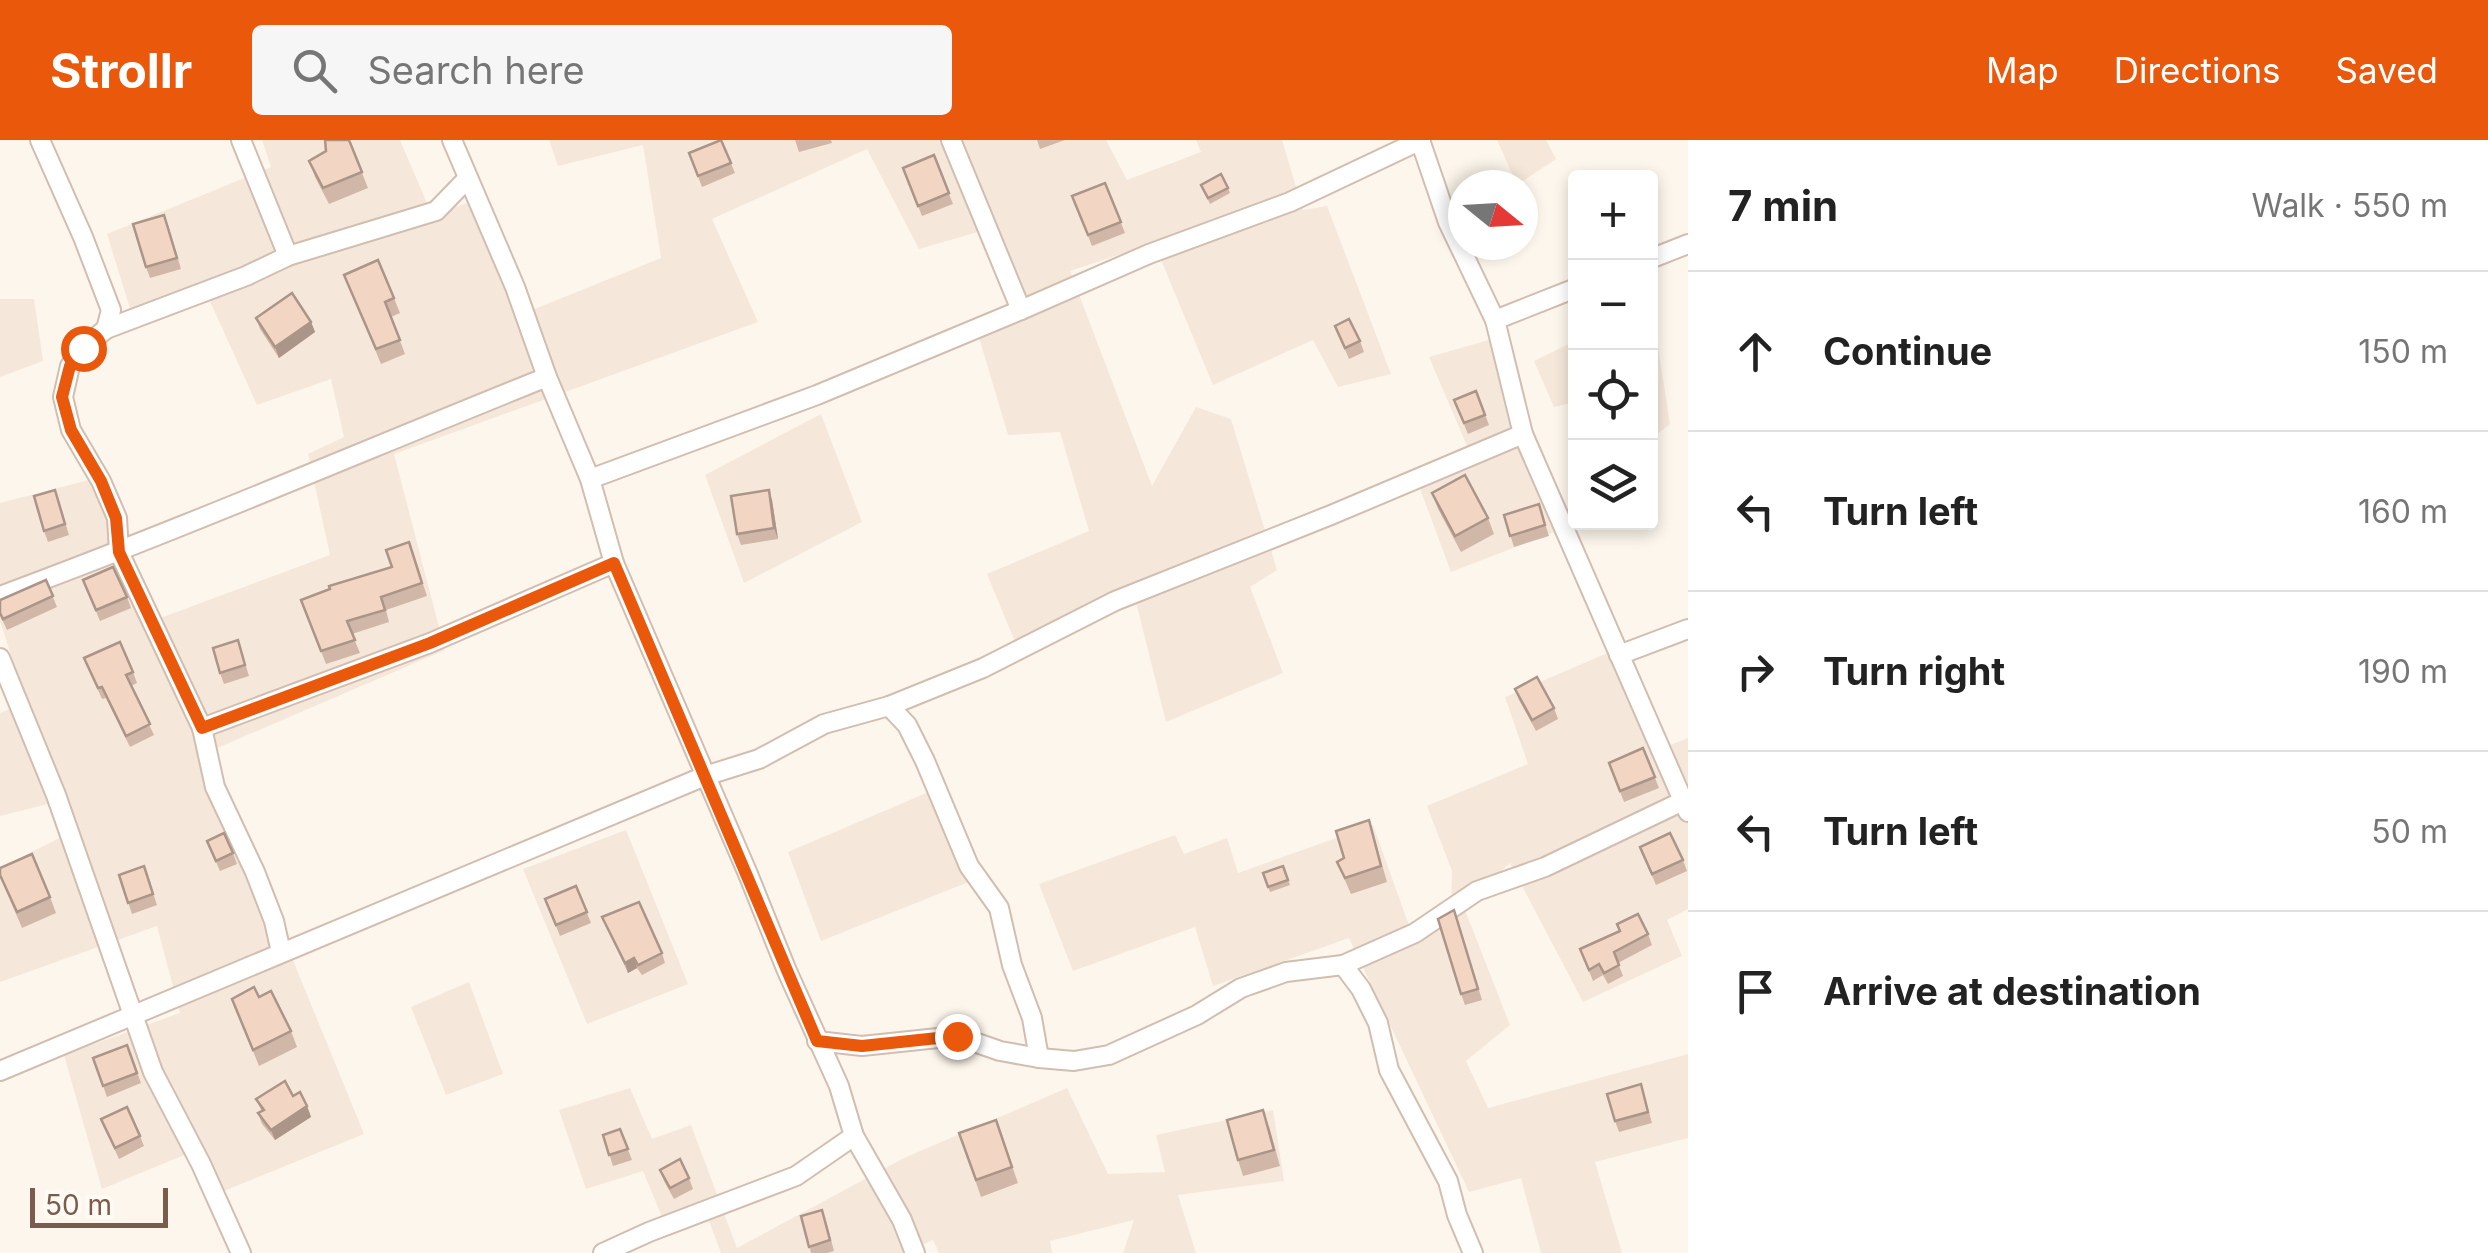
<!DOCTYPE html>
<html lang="en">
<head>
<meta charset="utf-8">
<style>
	:root { --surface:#fff; --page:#f6f6f6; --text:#222; --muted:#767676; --line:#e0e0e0; --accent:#ea580c }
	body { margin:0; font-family:Inter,sans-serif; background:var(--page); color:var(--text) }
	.controls { position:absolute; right:30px; top:30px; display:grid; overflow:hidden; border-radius:10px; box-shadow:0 5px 15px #0003 }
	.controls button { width:90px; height:90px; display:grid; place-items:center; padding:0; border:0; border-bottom:2px solid var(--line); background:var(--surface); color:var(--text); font:50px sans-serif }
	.compass { position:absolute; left:1448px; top:30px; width:90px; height:90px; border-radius:50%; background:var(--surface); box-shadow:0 5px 15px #0003; rotate:108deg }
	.scale { position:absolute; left:30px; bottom:25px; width:138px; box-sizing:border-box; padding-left:10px; border:5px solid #7a5c4d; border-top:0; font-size:28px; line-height:35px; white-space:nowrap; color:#7a5c4d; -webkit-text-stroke:8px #fffaf3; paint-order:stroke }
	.stop { position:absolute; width:30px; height:30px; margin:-22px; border:8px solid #ea580c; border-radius:50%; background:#fff }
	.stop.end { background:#ea580c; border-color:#fff; box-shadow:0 2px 10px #0008 }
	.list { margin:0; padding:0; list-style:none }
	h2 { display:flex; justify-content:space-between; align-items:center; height:130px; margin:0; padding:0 40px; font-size:42px }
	h2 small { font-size:32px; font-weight:400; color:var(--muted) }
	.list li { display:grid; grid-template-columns:65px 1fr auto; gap:30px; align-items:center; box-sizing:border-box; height:160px; padding:0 40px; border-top:2px solid var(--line) }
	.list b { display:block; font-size:38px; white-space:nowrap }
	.list em { font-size:32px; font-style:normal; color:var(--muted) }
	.icon { flex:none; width:55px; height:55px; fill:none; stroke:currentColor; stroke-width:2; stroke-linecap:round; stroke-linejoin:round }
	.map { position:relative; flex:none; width:1688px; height:1113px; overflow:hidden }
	header { display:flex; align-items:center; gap:60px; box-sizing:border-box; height:140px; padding:0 50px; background:var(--accent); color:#fff }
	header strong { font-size:48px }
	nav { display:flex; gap:55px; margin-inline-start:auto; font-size:35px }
	.search { width:700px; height:90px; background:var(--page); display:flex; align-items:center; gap:25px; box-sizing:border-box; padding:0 35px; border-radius:10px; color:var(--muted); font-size:38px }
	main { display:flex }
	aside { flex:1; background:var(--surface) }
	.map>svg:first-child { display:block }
	.residential { fill:#f5e8da }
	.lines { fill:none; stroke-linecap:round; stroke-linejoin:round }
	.street-casing { stroke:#d1beb0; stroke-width:22 }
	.street { stroke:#fff; stroke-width:18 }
	.wall { fill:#d1b7a8 }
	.shaded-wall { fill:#aa9588 }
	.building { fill:#f3d5c3; stroke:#aa9588; stroke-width:2.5 }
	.route { stroke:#ea580c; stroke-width:12 }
</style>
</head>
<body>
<header>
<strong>Strollr</strong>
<div class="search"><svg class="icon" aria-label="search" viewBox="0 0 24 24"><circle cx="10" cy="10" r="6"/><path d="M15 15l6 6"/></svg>Search here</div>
<nav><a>Map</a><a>Directions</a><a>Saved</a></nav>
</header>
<main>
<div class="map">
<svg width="1688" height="1113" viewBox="0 0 1688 1113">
	<rect width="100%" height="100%" fill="#fdf6ec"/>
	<g class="residential">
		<path d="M262,0H400L432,75L479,59L522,174L661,118L643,5L558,26L549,0H1106L1127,40L1201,12L1196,0H1282L1303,70L1327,66L1391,234L1338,247L1313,200L1213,245L1154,103L1070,131L1152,346L1196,267L1231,279L1277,430L1250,447L1283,533L1166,582L1134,454L1018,509L987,434L1089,391L1060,292L1008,295L978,194L1033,173L995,87L919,109L867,9L712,79L758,182L394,314L445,510L208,612L364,994L219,1053L194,1011L102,1049L64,915L180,873L157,786L0,842V728L79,688L68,659L0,676V573L26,562L0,481V363L104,336L155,480L330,415L308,314L344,297L331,239L257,265L208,157L133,178L107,94L271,27Z"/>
		<path d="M1497,0H1546L1556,19L1517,45Z"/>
		<path d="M0,159H34L43,221L0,237Z"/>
		<path d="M1650,176L1655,188L1670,284L1651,299Z"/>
		<path d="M1489,200L1562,389L1451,432L1419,346L1473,320L1429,217Z"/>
		<path d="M1575,201V262L1554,267L1534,221Z"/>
		<path d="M821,274L862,382L744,443L705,335Z"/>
		<path d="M1617,509L1657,610L1688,598V769L1667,780L1682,816L1583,862L1510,723L1463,765L1510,885L1466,921L1488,968L1688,914V998L1595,1022L1622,1113H1541L1521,1038L1469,1052L1349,798L1213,846L1195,787L1073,831L1039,744L1175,695L1184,714L1227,698L1238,733L1373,685L1412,794L1451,777L1452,731L1427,666L1528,624L1505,557Z"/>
		<path d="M938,648L976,739L821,801L788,712Z"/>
		<path d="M626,690L688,844L587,884L523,729Z"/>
		<path d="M469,842L503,934L446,955L411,867Z"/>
		<path d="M630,948L652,999L691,985L737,1108L904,1018L1067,948L1108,1034L1165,1032L1156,995L1273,970L1284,1041L1178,1055L1196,1113H1123L1134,1080L1050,1101L1052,1113H939L933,1100L904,1113H721L709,1081L670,1096L643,1031L586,1049L559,970Z"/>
	</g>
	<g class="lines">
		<g class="street-casing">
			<g id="street">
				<path d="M40,0L83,97L111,170L106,189L83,208L70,226L63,257L71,290L101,341L117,378L119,412L202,588L430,503L614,423"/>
				<path d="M241,0L288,116"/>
				<path d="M452,0L515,147L547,237L590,339L614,423L748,734L787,831L839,946L854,996L902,1080L915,1113"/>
				<path d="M951,0L1021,170"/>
				<path d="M1420,0L1448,82L1495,180L1576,148"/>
				<path d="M1650,119L1688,104"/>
				<path d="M1495,180L1523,294L1688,672"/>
				<path d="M106,189L246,136L288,116L436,71L468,38"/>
				<path d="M590,339L817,255L1021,170L1149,114L1290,62L1421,0"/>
				<path d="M0,456C184,388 365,310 547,237"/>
				<path d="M1619,515L1688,489"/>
				<path d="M0,518L56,655L153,932L201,1024L241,1113"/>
				<path d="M889,566L907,585L925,621L969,726L999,768L1012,825L1032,878L1039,918"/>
				<path d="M202,588L215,647L255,732L274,781L281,812"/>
				<path d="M1343,825L1361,849L1378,883L1389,930L1448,1041L1457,1075L1473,1113"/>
				<path d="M817,901L862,906L957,896L1000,911L1039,918L1074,921L1109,915L1197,875L1241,848L1286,832L1343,825L1415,793L1477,751L1545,727L1683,661"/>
				<path d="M0,931L705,636L759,619L824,584L889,566L983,528L1115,461L1331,375L1523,294"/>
				<path d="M603,1113L649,1092L796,1036L854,996"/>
			</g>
		</g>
		<use href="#street" class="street"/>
	</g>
	<g class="wall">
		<path d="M349,0L368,48L329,64L315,37L309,21Z"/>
		<path d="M721,0L735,33L702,47L689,13Z"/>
		<path d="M795,0H831L832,3L799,12Z"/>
		<path d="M1037,0H1065L1040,9Z"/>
		<path d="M934,15L953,64L922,76L903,28Z"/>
		<path d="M1105,43L1125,93L1092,106L1072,56Z"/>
		<path d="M1201,45L1228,48L1230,53L1210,64Z"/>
		<path d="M168,85L181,129L150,138L146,127Z"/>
		<path d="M344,135L394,158L400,173L391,177L405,214L381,224Z"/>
		<path d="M256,178L311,182L315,192L279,218L260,189Z"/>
		<path d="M1335,186L1360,201L1364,212L1349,219Z"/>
		<path d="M1650,250L1657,286L1650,287Z"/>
		<path d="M1476,251L1489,285L1468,294L1454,260Z"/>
		<path d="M55,350L69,395L48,402L44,391Z"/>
		<path d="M1432,353L1488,378L1494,394L1461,412L1438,369Z"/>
		<path d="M772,360L778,399L741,405L737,394Z"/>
		<path d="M1539,364L1549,396L1514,407L1504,375Z"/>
		<path d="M409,402L427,456L386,470L389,482L352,494L360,513L326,524L301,460L392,427Z"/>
		<path d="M46,440L57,467L7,490L0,475Z"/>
		<path d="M83,440L127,457L131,468L100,481Z"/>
		<path d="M238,500L249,536L224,544L220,533Z"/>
		<path d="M84,518L133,532L137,543L131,546L154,595L130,607L106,558L102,559Z"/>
		<path d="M1515,549L1554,568L1558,579L1536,591L1519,560Z"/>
		<path d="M1643,608L1659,648L1624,662L1609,623Z"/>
		<path d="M1369,680L1387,742L1351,754L1337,722L1344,718Z"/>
		<path d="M207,701L233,713L237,724L220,731Z"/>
		<path d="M1640,707L1683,720L1687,731L1656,745Z"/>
		<path d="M144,726L157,765L132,774L119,735Z"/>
		<path d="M1283,726L1290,745L1270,752L1263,733Z"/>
		<path d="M0,736L50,757L56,773L22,788Z"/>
		<path d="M576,746L591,783L560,796L545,759Z"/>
		<path d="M602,777L662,813L665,823L642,835L637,828L628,833Z"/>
		<path d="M1458,781L1482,860L1465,865L1461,854Z"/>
		<path d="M1648,794L1652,805L1618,823L1623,836L1608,844L1603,835L1593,841L1580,809Z"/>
		<path d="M259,857L291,891L297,907L259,926L232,859Z"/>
		<path d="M127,905L141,943L107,957L93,918Z"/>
		<path d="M1641,944L1652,983L1619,992L1615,981Z"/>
		<path d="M293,956L307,966L311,977L275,1000L262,984L258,973L262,972L256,959Z"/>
		<path d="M101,979L140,996L144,1006L119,1019Z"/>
		<path d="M996,980L1018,1043L981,1057L959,993Z"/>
		<path d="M1269,986L1280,1026L1243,1036L1238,1020Z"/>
		<path d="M620,989L632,1020L613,1026L603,995Z"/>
		<path d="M660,1030L689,1038L693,1049L674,1059L664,1041Z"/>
		<path d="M801,1076L826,1081L834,1111L827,1113H811Z"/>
	</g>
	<g class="shaded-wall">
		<path d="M311,182L315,192L279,218L275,207Z"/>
		<path d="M1650,250L1652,256L1657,286L1653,275Z"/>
		<path d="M769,350L772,360L778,399L774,388Z"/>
		<path d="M634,818L637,828L628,833L625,823Z"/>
		<path d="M307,966L311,977L275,1000L271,990Z"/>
	</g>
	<g class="building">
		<path d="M325,0H349L362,32L323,48L309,21L326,11Z"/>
		<path d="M721,0L731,23L698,36L689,13Z"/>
		<path d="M934,15L949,53L918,66L903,28Z"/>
		<path d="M1221,34L1228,48L1208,58L1201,45Z"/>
		<path d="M1105,43L1121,82L1088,95L1072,56Z"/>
		<path d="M164,75L177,118L146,127L133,84Z"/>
		<path d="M378,120L394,158L385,162L400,200L376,209L344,135Z"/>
		<path d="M292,153L311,182L275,207L256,178Z"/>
		<path d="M1349,179L1360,201L1345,208L1335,186Z"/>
		<path d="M1476,251L1485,275L1464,283L1454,260Z"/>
		<path d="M1465,335L1488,378L1455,396L1432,353Z"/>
		<path d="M55,350L65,384L44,391L34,356Z"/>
		<path d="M769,350L774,388L737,394L731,356Z"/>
		<path d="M1539,364L1545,385L1510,396L1504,375Z"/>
		<path d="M409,402L422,443L381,457L385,470L347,481L355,500L321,511L301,460L330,449L329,446L392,427L386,410Z"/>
		<path d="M113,427L127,457L96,470L83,440Z"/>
		<path d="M46,440L53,456L3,479L0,473V460Z"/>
		<path d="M238,500L245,525L220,533L213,508Z"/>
		<path d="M120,502L133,532L126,535L150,584L126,596L102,547L98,548L84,518Z"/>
		<path d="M1537,537L1554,568L1532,580L1515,549Z"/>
		<path d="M1643,608L1655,637L1620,651L1609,623Z"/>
		<path d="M1369,680L1381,726L1345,738L1337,722L1344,718L1336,691Z"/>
		<path d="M224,693L233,713L216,721L207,701Z"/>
		<path d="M1670,693L1683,720L1652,734L1640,707Z"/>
		<path d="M32,714L50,757L17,772L0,735V728Z"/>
		<path d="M144,726L153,754L128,763L119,735Z"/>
		<path d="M1283,726L1288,740L1268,747L1263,733Z"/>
		<path d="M576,746L587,772L556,785L545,759Z"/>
		<path d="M639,762L662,813L638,825L634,818L625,823L602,777Z"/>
		<path d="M1454,770L1478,849L1461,854L1438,779Z"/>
		<path d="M1638,774L1648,794L1614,812L1619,825L1604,833L1599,824L1589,830L1580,809L1620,791L1617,784Z"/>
		<path d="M254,847L259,857L271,851L291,891L253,910L232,859Z"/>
		<path d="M127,905L137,933L103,946L93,918Z"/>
		<path d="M285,941L293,956L300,952L307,966L271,990L258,973L264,970L256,959Z"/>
		<path d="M1641,944L1648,972L1615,981L1607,954Z"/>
		<path d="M127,967L140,996L115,1008L101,979Z"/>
		<path d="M1263,970L1274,1010L1238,1020L1227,980Z"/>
		<path d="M996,980L1012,1027L976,1040L959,993Z"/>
		<path d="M620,989L628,1009L609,1015L603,995Z"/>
		<path d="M680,1019L689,1038L670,1048L660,1030Z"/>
		<path d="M822,1070L830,1100L809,1107L801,1076Z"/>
	</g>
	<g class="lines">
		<path class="route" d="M83,208L70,226L62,257L71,290L101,341L116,378L119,412L202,588L430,503L614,423L817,901L862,906L957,896"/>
	</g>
</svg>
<div class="controls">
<button>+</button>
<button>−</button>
<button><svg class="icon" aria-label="locate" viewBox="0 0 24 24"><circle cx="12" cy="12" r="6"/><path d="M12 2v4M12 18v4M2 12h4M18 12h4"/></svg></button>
<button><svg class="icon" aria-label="layers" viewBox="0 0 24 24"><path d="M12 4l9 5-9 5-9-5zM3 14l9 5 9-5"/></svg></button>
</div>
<svg class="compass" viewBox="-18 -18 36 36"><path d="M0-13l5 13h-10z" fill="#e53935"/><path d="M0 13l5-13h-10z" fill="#767676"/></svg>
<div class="scale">50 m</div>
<div class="stop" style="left:83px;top:208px"></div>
<div class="stop end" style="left:957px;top:896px"></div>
</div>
<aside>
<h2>7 min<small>Walk · 550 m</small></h2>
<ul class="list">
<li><svg class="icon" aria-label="ahead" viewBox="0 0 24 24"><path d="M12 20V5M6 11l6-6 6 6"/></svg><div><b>Continue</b></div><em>150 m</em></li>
<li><svg class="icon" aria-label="left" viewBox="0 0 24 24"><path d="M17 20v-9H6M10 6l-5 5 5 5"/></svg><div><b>Turn left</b></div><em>160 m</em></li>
<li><svg class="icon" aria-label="right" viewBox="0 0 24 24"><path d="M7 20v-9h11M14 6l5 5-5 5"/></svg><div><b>Turn right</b></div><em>190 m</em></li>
<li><svg class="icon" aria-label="left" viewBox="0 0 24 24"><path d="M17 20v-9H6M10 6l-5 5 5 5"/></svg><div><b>Turn left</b></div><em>50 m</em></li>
<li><svg class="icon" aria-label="arrive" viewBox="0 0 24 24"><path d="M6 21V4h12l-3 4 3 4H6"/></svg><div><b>Arrive at destination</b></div></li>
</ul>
</aside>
</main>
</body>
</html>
